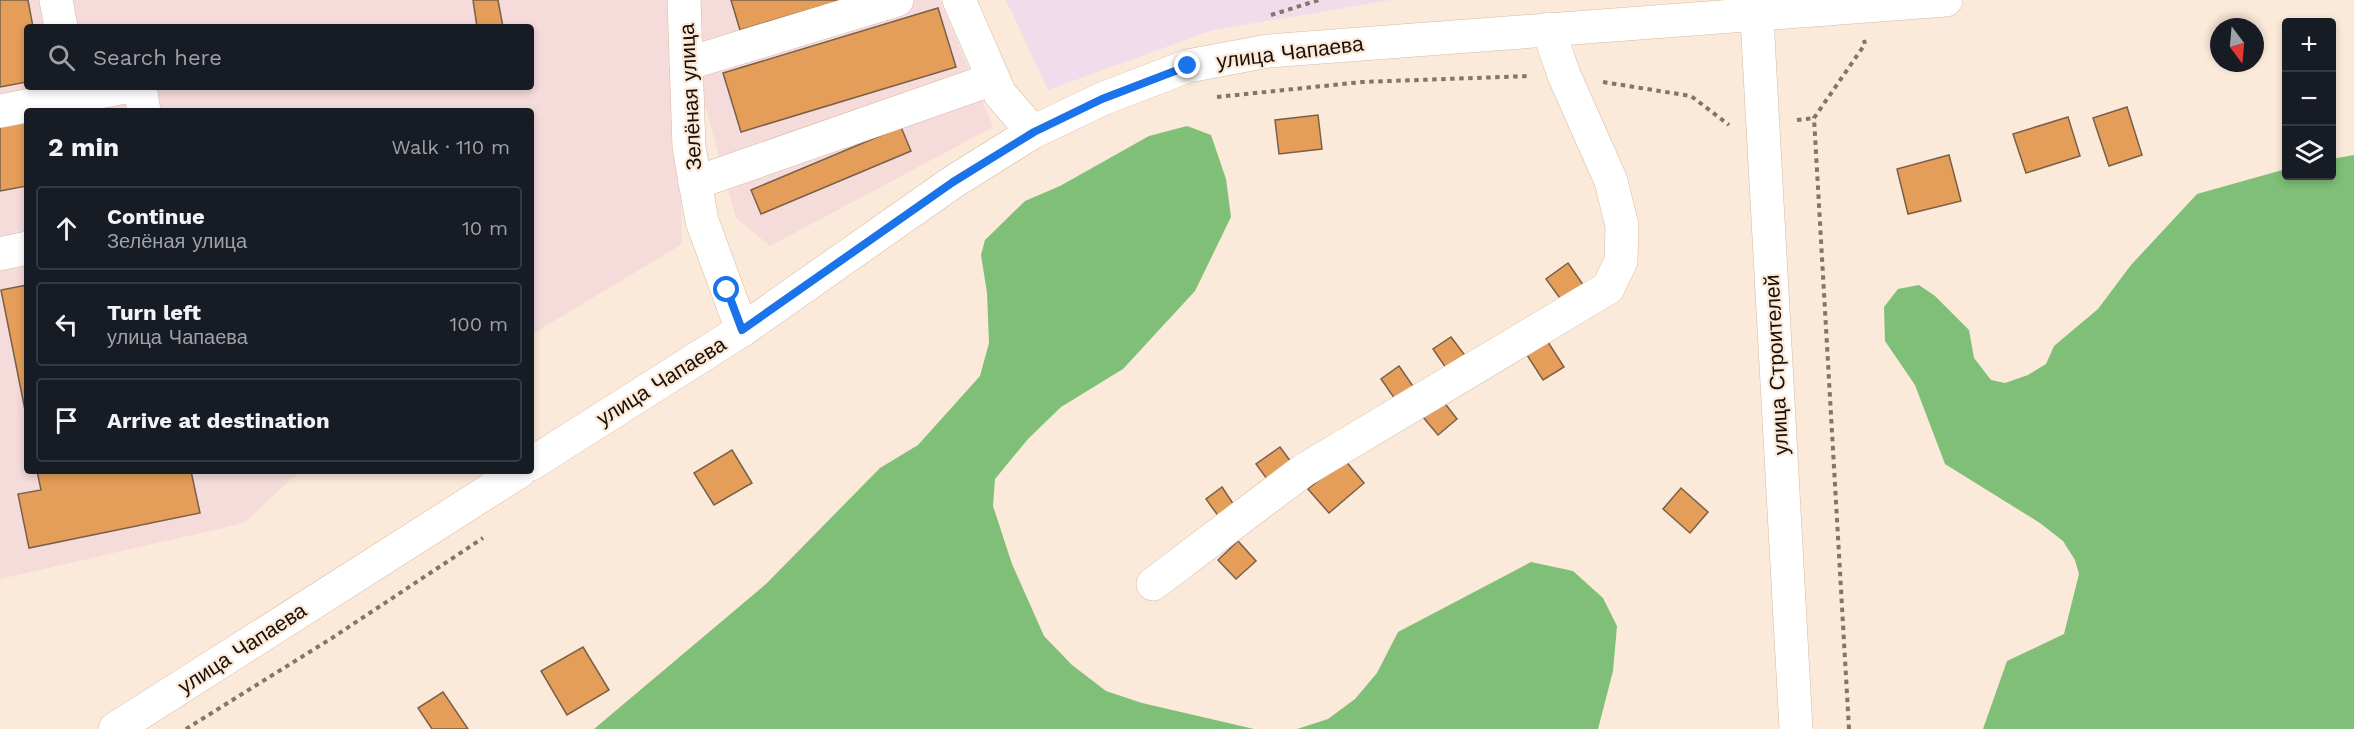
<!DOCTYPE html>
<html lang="en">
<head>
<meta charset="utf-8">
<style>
	:root { --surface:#171b24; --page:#20242c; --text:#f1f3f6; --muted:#9ea1a6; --line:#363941 }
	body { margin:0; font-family:"Work Sans",sans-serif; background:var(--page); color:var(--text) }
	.controls { position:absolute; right:18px; top:18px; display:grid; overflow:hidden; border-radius:6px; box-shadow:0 3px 9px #0003 }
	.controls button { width:54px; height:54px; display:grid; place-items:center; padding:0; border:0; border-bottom:2px solid var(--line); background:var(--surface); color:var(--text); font:30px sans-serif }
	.compass { position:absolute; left:2210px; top:18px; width:54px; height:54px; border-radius:50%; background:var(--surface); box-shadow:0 3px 9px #0003; rotate:164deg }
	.stop { position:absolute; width:18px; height:18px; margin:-14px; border:4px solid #1a73e8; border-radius:50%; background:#fff }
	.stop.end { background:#1a73e8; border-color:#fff; box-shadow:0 2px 6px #0008 }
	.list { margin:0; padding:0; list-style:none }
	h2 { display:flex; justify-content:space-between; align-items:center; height:78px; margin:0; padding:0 24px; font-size:26px }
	h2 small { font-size:20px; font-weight:400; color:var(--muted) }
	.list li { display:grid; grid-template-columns:39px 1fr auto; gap:18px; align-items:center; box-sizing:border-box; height:84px; margin:0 12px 12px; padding:0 12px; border:2px solid var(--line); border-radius:6px }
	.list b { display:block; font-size:22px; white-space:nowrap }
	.list p { margin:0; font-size:20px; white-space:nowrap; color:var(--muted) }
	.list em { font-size:20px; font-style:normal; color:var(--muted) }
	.icon { flex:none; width:33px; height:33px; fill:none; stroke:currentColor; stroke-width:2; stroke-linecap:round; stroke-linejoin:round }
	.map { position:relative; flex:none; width:2354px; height:729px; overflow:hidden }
	.search { position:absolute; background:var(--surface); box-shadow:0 3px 9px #0003; left:24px; top:24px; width:510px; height:66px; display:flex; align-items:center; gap:15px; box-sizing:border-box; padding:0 21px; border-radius:6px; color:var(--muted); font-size:22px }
	.panel { position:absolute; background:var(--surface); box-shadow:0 3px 9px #0003; left:24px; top:108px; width:510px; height:366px; border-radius:6px }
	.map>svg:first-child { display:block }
	.commercial { fill:#f0dceb }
	.industrial { fill:#f6dbdb; fill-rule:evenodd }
	.forest { fill:#7fbf77 }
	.building { fill:#e49e59; stroke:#7a6048; stroke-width:1.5 }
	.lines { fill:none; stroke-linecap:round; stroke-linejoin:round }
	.minor-casing { stroke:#d7baa0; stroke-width:34 }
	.path { stroke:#837568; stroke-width:4; stroke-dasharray:4.5 4.5; stroke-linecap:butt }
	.minor { stroke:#fff; stroke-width:33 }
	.route { stroke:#1a73e8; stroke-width:8 }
	.labels { text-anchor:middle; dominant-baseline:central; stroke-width:4.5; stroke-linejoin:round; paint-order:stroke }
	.street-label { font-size:21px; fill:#1a0f06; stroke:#fbe9d9 }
</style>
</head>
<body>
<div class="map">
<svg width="2354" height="729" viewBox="0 0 2354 729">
	<rect width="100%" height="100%" fill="#fbe9d9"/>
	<path class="commercial" d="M1006,0H1391L1213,30L1048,90Z"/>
	<g class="industrial">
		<path d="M0,0H676L682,244L531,335V111H27V471H304L291,479L244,523L0,579ZM27,27H531V87H27Z"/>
		<path d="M699,0H940L993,127L770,246L736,218L703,97Z"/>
	</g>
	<g class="forest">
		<path d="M1187,126L1211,135L1226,179L1231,217L1195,291L1123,369L1061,407L1028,439L995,479L993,506L1012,564L1044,636L1072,665L1106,691L1142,703L1254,729H594L766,584L880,468L918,445L980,376L989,343L987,293L981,255L985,240L1025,201L1060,186L1149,136Z"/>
		<path d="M2354,155V729H1983L2007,661L2064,634L2079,574L2075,560L2063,541L2040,523L1945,464L1915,385L1885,341L1884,307L1898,289L1919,285L1935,296L1969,330L1974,358L1991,380L2005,383L2028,375L2046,364L2054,346L2098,309L2131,265L2197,194L2286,169V176H2332V159Z"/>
		<path d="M1531,562L1573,571L1603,598L1617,626L1613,671L1598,729H1297L1328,719L1355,699L1377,673L1398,632Z"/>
	</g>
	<g class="building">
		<path d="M0,0H28L33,27H27V82L0,87Z"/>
		<path d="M473,0H498L503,27H477Z"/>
		<path d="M731,0H842L740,30Z"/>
		<path d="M938,8L956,67L741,132L723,73Z"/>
		<path d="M2127,107L2142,155L2109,166L2093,118Z"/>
		<path d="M27,114V186L0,191V118Z"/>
		<path d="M1318,115L1322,149L1279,154L1275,120Z"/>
		<path d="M2068,117L2080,156L2026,173L2013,134Z"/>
		<path d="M901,127L911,151L761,214L751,190Z"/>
		<path d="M1949,155L1961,201L1908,214L1897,169Z"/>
		<path d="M1568,263L1584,286L1562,301L1546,279Z"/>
		<path d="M27,285V420L1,290Z"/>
		<path d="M1451,337L1467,358L1448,371L1433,349Z"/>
		<path d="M1546,339L1564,367L1543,380L1525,352Z"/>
		<path d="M1399,366L1415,389L1397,402L1381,379Z"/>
		<path d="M1443,401L1457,419L1438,435L1423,417Z"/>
		<path d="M1280,447L1294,466L1270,483L1256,464Z"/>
		<path d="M732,450L752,483L714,505L694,473Z"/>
		<path d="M1344,459L1364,483L1329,513L1308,489Z"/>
		<path d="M37,471H191L200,513L29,548L18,494L41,490Z"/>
		<path d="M1222,487L1234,505L1219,517L1206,499Z"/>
		<path d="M1681,488L1708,512L1690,533L1663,509Z"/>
		<path d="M1238,541L1256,561L1236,579L1218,560Z"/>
		<path d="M583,647L609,690L567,715L541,671Z"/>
		<path d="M443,692L468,729H432L418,708Z"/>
	</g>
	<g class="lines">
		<g class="minor-casing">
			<g id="minor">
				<path d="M56,0L61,27"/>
				<path d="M684,0L689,147L702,221L742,330"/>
				<path d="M959,0L1000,94L1033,132"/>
				<path d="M1756,0L1796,729"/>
				<path d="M686,64L897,0"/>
				<path d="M140,87L144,111"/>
				<path d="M0,111L125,87"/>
				<path d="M695,183L993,79"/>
				<path d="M0,254L27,248"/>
				<path d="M531,464L742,330L953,182L1033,132L1102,99L1188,66L1268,51L1946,0"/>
				<path d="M1153,584L1304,470L1608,288L1621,261L1622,226L1611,181L1564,75L1548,29"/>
				<path d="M115,729L520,471"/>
			</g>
		</g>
		<g class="path">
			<path d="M1271,15L1319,0"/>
			<path d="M1603,82L1691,96L1729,125"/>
			<path d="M1217,97L1362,82L1530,76"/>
			<path d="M1797,120L1814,118"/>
			<path d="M186,729L332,638L483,538"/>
			<path d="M1849,729L1814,118L1865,44L1864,40"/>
		</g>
		<use href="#minor" class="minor"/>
	</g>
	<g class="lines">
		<path class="route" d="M727,290L742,330L953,182L1034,132L1102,99L1188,66"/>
	</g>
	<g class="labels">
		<g class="street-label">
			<text transform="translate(1290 52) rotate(-7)">улица Чапаева</text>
			<text transform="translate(690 97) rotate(-93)">Зелёная улица</text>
			<text transform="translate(1776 365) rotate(-93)">улица Строителей</text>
			<text transform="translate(661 381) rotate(-32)">улица Чапаева</text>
			<text transform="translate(242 648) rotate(-33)">улица Чапаева</text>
		</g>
	</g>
</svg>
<div class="controls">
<button>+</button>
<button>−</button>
<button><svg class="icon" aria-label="layers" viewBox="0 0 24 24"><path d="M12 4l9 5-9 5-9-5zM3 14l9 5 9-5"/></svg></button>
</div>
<svg class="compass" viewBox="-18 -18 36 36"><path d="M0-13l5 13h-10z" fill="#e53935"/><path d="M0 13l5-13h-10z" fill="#9ea1a6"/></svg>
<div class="stop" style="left:727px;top:290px"></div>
<div class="stop end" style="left:1188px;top:66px"></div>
<div class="search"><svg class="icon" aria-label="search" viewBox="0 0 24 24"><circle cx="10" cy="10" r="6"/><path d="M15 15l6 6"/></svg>Search here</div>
<section class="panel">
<h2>2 min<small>Walk · 110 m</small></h2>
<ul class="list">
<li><svg class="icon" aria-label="ahead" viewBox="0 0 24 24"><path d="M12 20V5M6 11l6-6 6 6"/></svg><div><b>Continue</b><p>Зелёная улица</p></div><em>10 m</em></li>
<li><svg class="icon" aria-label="left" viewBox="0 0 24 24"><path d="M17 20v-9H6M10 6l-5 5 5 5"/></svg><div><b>Turn left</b><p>улица Чапаева</p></div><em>100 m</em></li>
<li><svg class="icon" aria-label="arrive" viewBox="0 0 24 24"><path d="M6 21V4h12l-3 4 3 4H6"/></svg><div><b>Arrive at destination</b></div></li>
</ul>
</section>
</div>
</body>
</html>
